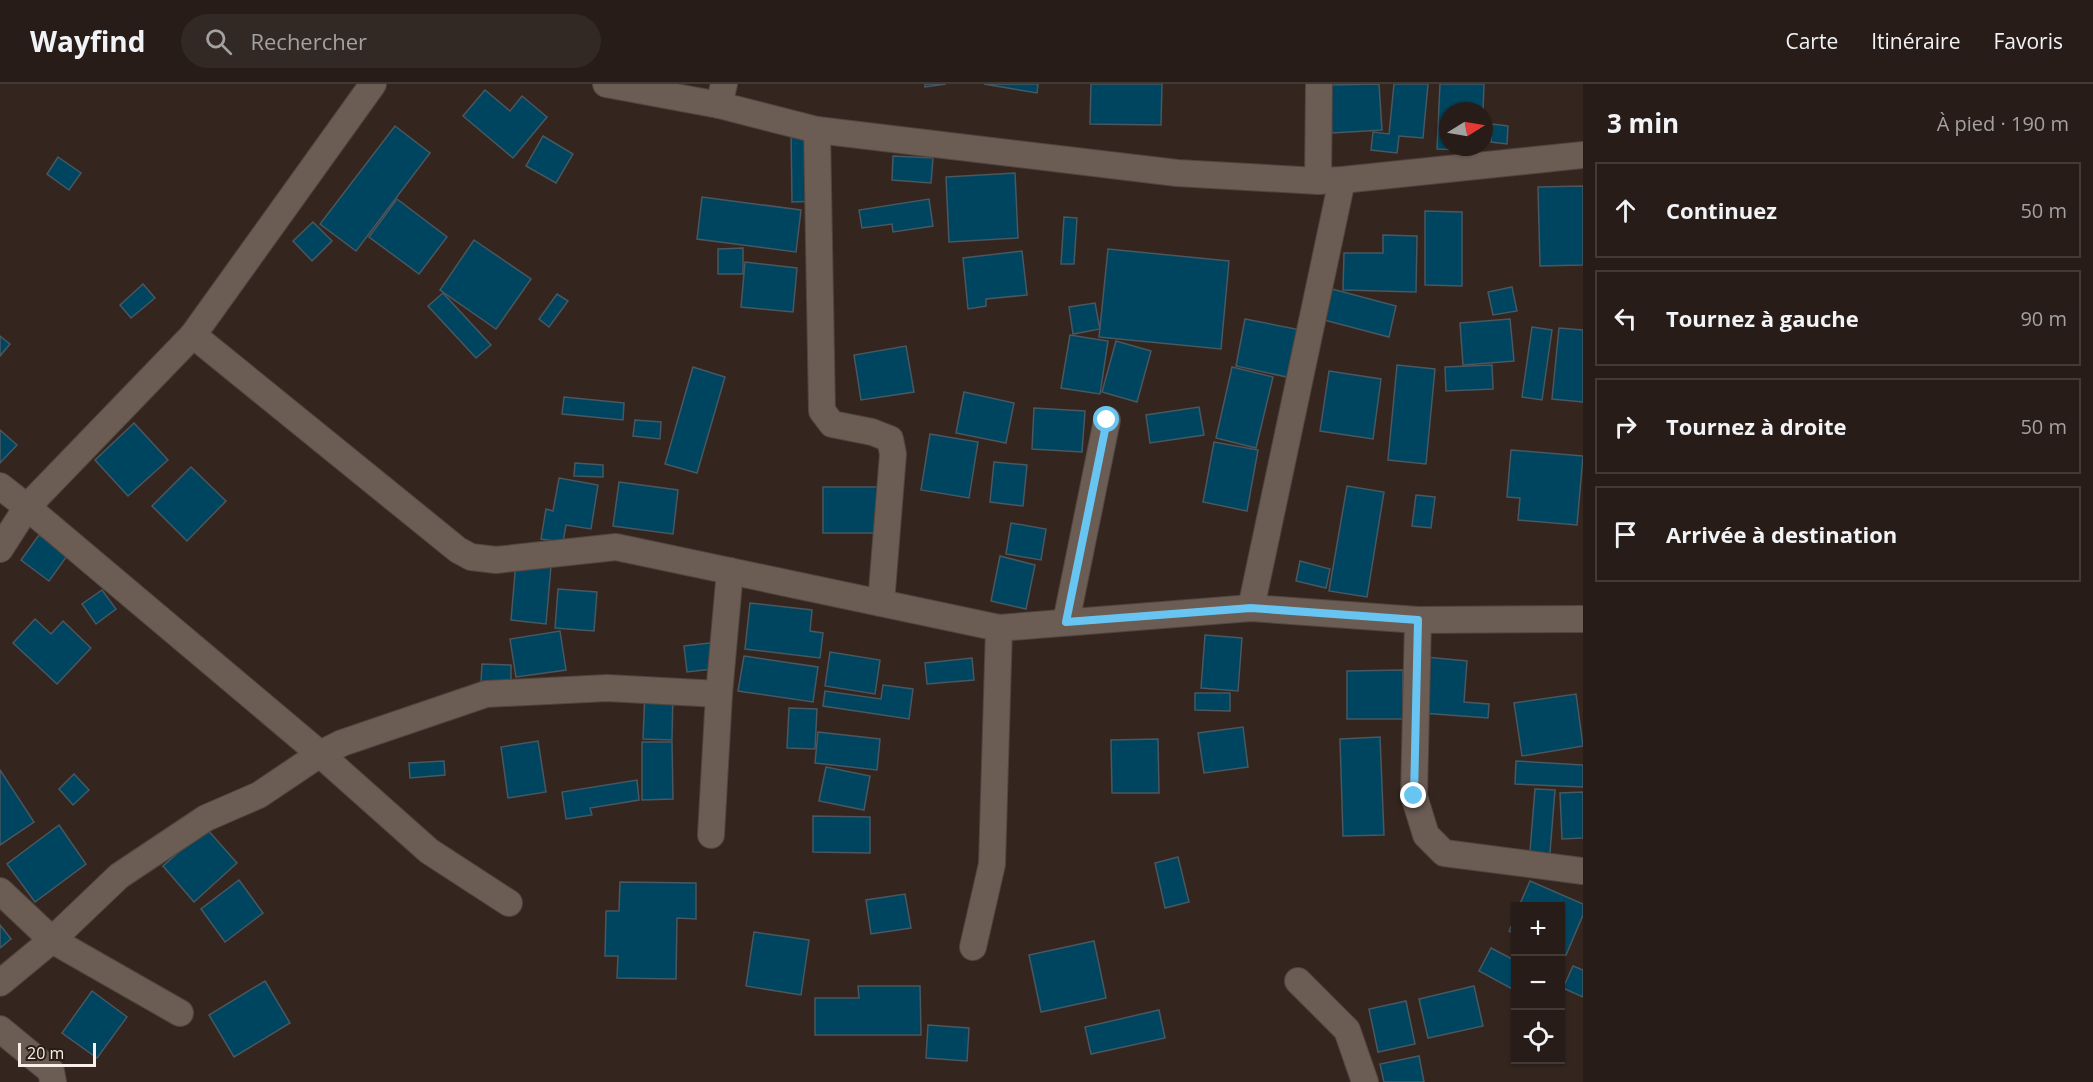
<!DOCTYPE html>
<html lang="fr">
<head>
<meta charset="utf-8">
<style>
	:root { --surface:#271c17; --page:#332924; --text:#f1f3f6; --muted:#a4a1a1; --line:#433a36 }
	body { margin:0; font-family:"Open Sans",sans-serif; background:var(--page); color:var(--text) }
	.controls { position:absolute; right:18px; bottom:18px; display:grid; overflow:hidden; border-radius:0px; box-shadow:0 2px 4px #0004 }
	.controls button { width:54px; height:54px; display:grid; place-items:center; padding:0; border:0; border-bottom:2px solid var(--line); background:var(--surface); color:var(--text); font:30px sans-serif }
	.compass { position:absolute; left:1439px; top:18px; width:54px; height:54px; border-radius:50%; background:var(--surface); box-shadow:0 2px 4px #0004; rotate:79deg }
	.scale { position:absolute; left:18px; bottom:15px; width:78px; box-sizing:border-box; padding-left:6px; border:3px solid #f8efea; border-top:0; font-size:16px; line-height:21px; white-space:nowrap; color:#f8efea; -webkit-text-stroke:4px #291d16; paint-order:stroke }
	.stop { position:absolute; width:18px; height:18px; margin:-14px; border:4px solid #68c4f0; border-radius:50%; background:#fff }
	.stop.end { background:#68c4f0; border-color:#fff; box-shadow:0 2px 6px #0008 }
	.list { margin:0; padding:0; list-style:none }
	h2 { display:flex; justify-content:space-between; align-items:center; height:78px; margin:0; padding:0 24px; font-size:26px }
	h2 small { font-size:20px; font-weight:400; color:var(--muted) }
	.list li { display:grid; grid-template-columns:39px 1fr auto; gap:18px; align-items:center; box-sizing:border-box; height:96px; margin:0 12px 12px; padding:0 12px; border:2px solid var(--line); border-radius:0px }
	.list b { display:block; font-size:22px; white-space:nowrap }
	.list em { font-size:20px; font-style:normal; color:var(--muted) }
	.icon { flex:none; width:33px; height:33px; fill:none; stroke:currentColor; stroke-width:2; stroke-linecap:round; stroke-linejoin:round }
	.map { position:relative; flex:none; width:1583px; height:998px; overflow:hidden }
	header { display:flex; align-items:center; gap:36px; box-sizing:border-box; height:84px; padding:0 30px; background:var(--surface); border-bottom:2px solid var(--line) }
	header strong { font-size:28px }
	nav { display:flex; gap:33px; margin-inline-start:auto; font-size:21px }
	.search { width:420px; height:54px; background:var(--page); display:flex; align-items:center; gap:15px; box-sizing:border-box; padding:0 21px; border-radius:33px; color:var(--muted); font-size:22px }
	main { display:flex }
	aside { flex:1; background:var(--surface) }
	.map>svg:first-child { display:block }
	.building { fill:#00455f; stroke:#485760; stroke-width:1.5 }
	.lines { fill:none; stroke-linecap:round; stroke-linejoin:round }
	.street-casing { stroke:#50453f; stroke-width:28 }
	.street { stroke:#6b5c54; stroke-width:26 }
	.route { stroke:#68c4f0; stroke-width:8 }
</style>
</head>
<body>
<header>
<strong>Wayfind</strong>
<div class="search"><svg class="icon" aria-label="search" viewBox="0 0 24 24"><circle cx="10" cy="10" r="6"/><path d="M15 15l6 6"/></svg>Rechercher</div>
<nav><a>Carte</a><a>Itinéraire</a><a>Favoris</a></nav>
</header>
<main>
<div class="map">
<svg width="1583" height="998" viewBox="0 0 1583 998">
	<rect width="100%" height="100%" fill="#34261f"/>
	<g class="building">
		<path d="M925,0H946L925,3Z"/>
		<path d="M984,0H1038L1037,9Z"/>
		<path d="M1091,0H1162L1161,41L1090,40Z"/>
		<path d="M1379,0L1382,46L1332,49L1329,1Z"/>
		<path d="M1394,0H1428L1423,54L1399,52L1397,69L1371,66L1373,48L1389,50Z"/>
		<path d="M1440,0H1484L1483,27H1448V63H1462L1461,66L1437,65Z"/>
		<path d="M485,6L510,27L522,12L547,33L513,74L463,32Z"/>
		<path d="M1492,40L1508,42L1507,60L1491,58Z"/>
		<path d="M395,42L430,69L356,167L320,140Z"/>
		<path d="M791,45H821V117L792,118Z"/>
		<path d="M543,52L573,70L556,99L526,82Z"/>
		<path d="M893,72L933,74L931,99L892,96Z"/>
		<path d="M58,73L81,89L69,106L47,90Z"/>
		<path d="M1015,89L1018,154L949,158L946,93Z"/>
		<path d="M1583,102V181L1540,182L1538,103Z"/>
		<path d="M702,113L801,126L796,168L697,155Z"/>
		<path d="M397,115L447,153L419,190L369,153Z"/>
		<path d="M929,115L933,142L893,148L892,140L862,144L859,126Z"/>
		<path d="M1425,127L1462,128V202L1425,201Z"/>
		<path d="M1064,133L1077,134L1074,180H1061Z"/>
		<path d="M313,138L332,157L312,177L293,157Z"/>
		<path d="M1383,151L1417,152L1416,208L1343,206L1344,169H1383Z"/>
		<path d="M474,156L531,195L496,245L440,206Z"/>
		<path d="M743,164V190H718V165Z"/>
		<path d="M1108,165L1229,177L1221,265L1099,253Z"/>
		<path d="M1022,167L1027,211L986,215V222L968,225L963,174Z"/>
		<path d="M745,178L797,184L793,228L741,223Z"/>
		<path d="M143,200L155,214L131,234L120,221Z"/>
		<path d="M1512,203L1517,227L1493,231L1488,208Z"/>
		<path d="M1332,205L1396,222L1389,253L1324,236Z"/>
		<path d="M443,209L491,261L476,274L428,222Z"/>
		<path d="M557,210L568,217L549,243L539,235Z"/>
		<path d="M1095,219L1100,245L1073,250L1069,223Z"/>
		<path d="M1245,235L1306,247L1296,295L1236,282Z"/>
		<path d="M1510,235L1514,277L1463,281L1460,239Z"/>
		<path d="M1532,243L1552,246L1542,316L1522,313Z"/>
		<path d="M1559,244L1583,246V318L1552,315Z"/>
		<path d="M1070,251L1108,257L1100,310L1061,304Z"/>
		<path d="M0,252L10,260L0,272Z"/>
		<path d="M1116,257L1151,267L1137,318L1102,308Z"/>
		<path d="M906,262L914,308L861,316L854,271Z"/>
		<path d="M1397,281L1435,285L1426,380L1388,376Z"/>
		<path d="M1492,281L1493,305L1446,307L1445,283Z"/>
		<path d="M693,283L725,293L697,389L665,380Z"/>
		<path d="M1232,283L1273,293L1256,364L1216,354Z"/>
		<path d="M1329,287L1381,295L1373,355L1320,347Z"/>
		<path d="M964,308L1014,319L1006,359L956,349Z"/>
		<path d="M564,313L624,319L623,336L562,330Z"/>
		<path d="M1199,323L1204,351L1150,359L1146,331Z"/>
		<path d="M1034,324L1085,327L1082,368L1032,365Z"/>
		<path d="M635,336L661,338L660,355L633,352Z"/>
		<path d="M134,339L168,376L128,412L95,376Z"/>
		<path d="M0,346L17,361L0,379Z"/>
		<path d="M930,350L978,358L969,414L921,406Z"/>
		<path d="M1214,358L1258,366L1247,427L1203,418Z"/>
		<path d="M1511,366L1583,372L1577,441L1518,436L1520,414L1507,413Z"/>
		<path d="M994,378L1027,381L1023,422L990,418Z"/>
		<path d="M575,379L603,381V393L574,392Z"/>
		<path d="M191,383L226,417L187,457L152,422Z"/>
		<path d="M559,394L598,401L591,445L566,441L563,458L541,455L546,425L553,427Z"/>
		<path d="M619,398L678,406L673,450L613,442Z"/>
		<path d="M1347,402L1384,408L1367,513L1329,507Z"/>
		<rect x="823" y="403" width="69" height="46"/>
		<path d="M1416,411L1435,413L1431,444L1412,442Z"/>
		<path d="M1011,439L1046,445L1041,476L1006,470Z"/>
		<path d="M39,451L67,472L49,497L21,476Z"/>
		<path d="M1000,472L1035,481L1026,525L991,517Z"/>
		<path d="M1300,477L1330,485L1326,504L1296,497Z"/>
		<path d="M516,478L551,482L546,540L511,536Z"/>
		<path d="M558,505L597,508L594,547L555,544Z"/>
		<path d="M102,506L116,525L96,540L82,520Z"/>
		<path d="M750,519L812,526L810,547L823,549L820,574L745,565Z"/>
		<path d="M35,535L51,550L63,537L91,564L57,600L13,559Z"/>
		<path d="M560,547L566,586L516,593L510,555Z"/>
		<path d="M1205,551L1242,554L1238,607L1201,604Z"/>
		<path d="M718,558L721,584L687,588L684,562Z"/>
		<path d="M830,568L880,576L875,610L825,602Z"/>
		<path d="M744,572L818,583L813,618L738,607Z"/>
		<path d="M1426,573L1467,577L1464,618L1489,620L1488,634L1422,629Z"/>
		<path d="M972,574L974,596L927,600L925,579Z"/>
		<path d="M482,580L511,581V598H481Z"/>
		<path d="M1403,586V635H1347V587Z"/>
		<path d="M883,601L913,605L909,635L823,622L825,607L881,615Z"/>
		<path d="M645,607H673L672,656L643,655Z"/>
		<path d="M1195,609H1230V627L1195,626Z"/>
		<path d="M1576,610L1583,662L1522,672L1514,619Z"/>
		<path d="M789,624L817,625L815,665L787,664Z"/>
		<path d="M1243,643L1248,683L1204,689L1198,649Z"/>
		<path d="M818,648L880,655L877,686L815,679Z"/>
		<path d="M1380,653L1384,751L1343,752L1340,655Z"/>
		<path d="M1158,655L1159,709H1112L1111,656Z"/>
		<path d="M538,657L546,708L508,714L501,663Z"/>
		<path d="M642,658H672L673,715L642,716Z"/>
		<path d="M444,677L445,691L410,694L409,679Z"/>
		<path d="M1516,677L1583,681V703L1515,700Z"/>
		<path d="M826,683L870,692L864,726L819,717Z"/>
		<path d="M0,686L34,738L0,761Z"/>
		<path d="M74,690L89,706L73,721L59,705Z"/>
		<path d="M637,696L639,716L590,724L592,731L566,735L562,708Z"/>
		<path d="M1535,705L1555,706L1549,781L1529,779Z"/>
		<path d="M1583,708V754L1562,755L1560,709Z"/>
		<path d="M813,732L870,733V769L813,768Z"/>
		<path d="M59,741L86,780L35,818L7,780Z"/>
		<path d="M206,744L237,779L194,818L163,782Z"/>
		<path d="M1178,773L1189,818L1165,824L1155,779Z"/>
		<path d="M239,796L263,829L225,858L201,825Z"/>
		<path d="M1530,797L1583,820V831L1566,871L1560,869V822H1519Z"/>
		<path d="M620,798L696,799V835L677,834L676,895L617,894L618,872H605L606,827H619Z"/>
		<path d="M905,810L911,844L871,850L866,816Z"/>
		<path d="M1516,831V850L1509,847Z"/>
		<path d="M0,841L11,855L0,864Z"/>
		<path d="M754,848L809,856L801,911L746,902Z"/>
		<path d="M1094,857L1106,914L1041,928L1029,871Z"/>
		<path d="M1491,864L1516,877V907L1479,887Z"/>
		<path d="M1573,882L1583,886V913L1563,904Z"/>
		<path d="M265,897L290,939L234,973L209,931Z"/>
		<path d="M858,902H920L921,951H815V914H859Z"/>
		<path d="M1474,902L1483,942L1428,954L1419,915Z"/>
		<path d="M92,907L127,933L97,974L62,949Z"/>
		<path d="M1406,917L1415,960L1378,968L1369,925Z"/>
		<path d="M1159,926L1165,954L1091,970L1085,943Z"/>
		<path d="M928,941L969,944L967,977L926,974Z"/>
		<path d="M1419,972L1424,998H1384L1380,980Z"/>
	</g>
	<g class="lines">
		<g class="street-casing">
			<g id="street">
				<path d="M606,0L719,21L817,46L1177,89L1318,97L1342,96L1583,71"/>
				<path d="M719,21L724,0"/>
				<path d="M817,46L822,327L832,340L872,348L890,355L893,370L881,519"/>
				<path d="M1318,97L1319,0"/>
				<path d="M193,251L458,466L471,473L496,476L616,463L999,544L1251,524L1418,536L1583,535"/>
				<path d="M0,402L27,423L320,670L429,767L509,819"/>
				<path d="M0,465L27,423L193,251L373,0"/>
				<path d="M1251,524L1342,96"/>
				<path d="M1418,536L1414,712L1426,751L1444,769L1583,787"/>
				<path d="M1066,538L1107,336"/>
				<path d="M711,751L719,610L730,487"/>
				<path d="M0,807L52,856L180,929"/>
				<path d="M973,863L992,780L999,544"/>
				<path d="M1298,897L1347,946L1365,998"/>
				<path d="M0,899L52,856L119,792L206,734L259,711L320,670L342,659L486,610L607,604L719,610"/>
				<path d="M0,945L51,987L53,998"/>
			</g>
		</g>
		<use href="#street" class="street"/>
	</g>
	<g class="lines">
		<path class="route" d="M1107,336L1066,538L1251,524L1418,536L1414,712"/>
	</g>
</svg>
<div class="controls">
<button>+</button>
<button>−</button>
<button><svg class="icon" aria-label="locate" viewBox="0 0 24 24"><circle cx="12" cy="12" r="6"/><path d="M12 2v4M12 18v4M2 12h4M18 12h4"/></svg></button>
</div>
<svg class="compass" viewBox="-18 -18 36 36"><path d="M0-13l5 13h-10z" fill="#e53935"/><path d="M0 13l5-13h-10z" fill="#a4a1a1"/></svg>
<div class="scale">20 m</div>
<div class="stop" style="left:1107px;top:336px"></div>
<div class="stop end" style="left:1414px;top:712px"></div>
</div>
<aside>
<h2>3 min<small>À pied · 190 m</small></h2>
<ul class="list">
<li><svg class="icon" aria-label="ahead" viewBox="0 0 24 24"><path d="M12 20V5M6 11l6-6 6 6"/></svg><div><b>Continuez</b></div><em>50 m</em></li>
<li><svg class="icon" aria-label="left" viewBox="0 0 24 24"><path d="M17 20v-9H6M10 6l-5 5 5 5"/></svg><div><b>Tournez à gauche</b></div><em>90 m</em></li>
<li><svg class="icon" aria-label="right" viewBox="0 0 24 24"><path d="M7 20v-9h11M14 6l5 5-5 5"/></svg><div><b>Tournez à droite</b></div><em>50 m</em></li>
<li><svg class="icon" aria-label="arrive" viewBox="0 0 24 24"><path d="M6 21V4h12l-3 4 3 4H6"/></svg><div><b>Arrivée à destination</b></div></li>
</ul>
</aside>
</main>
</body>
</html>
